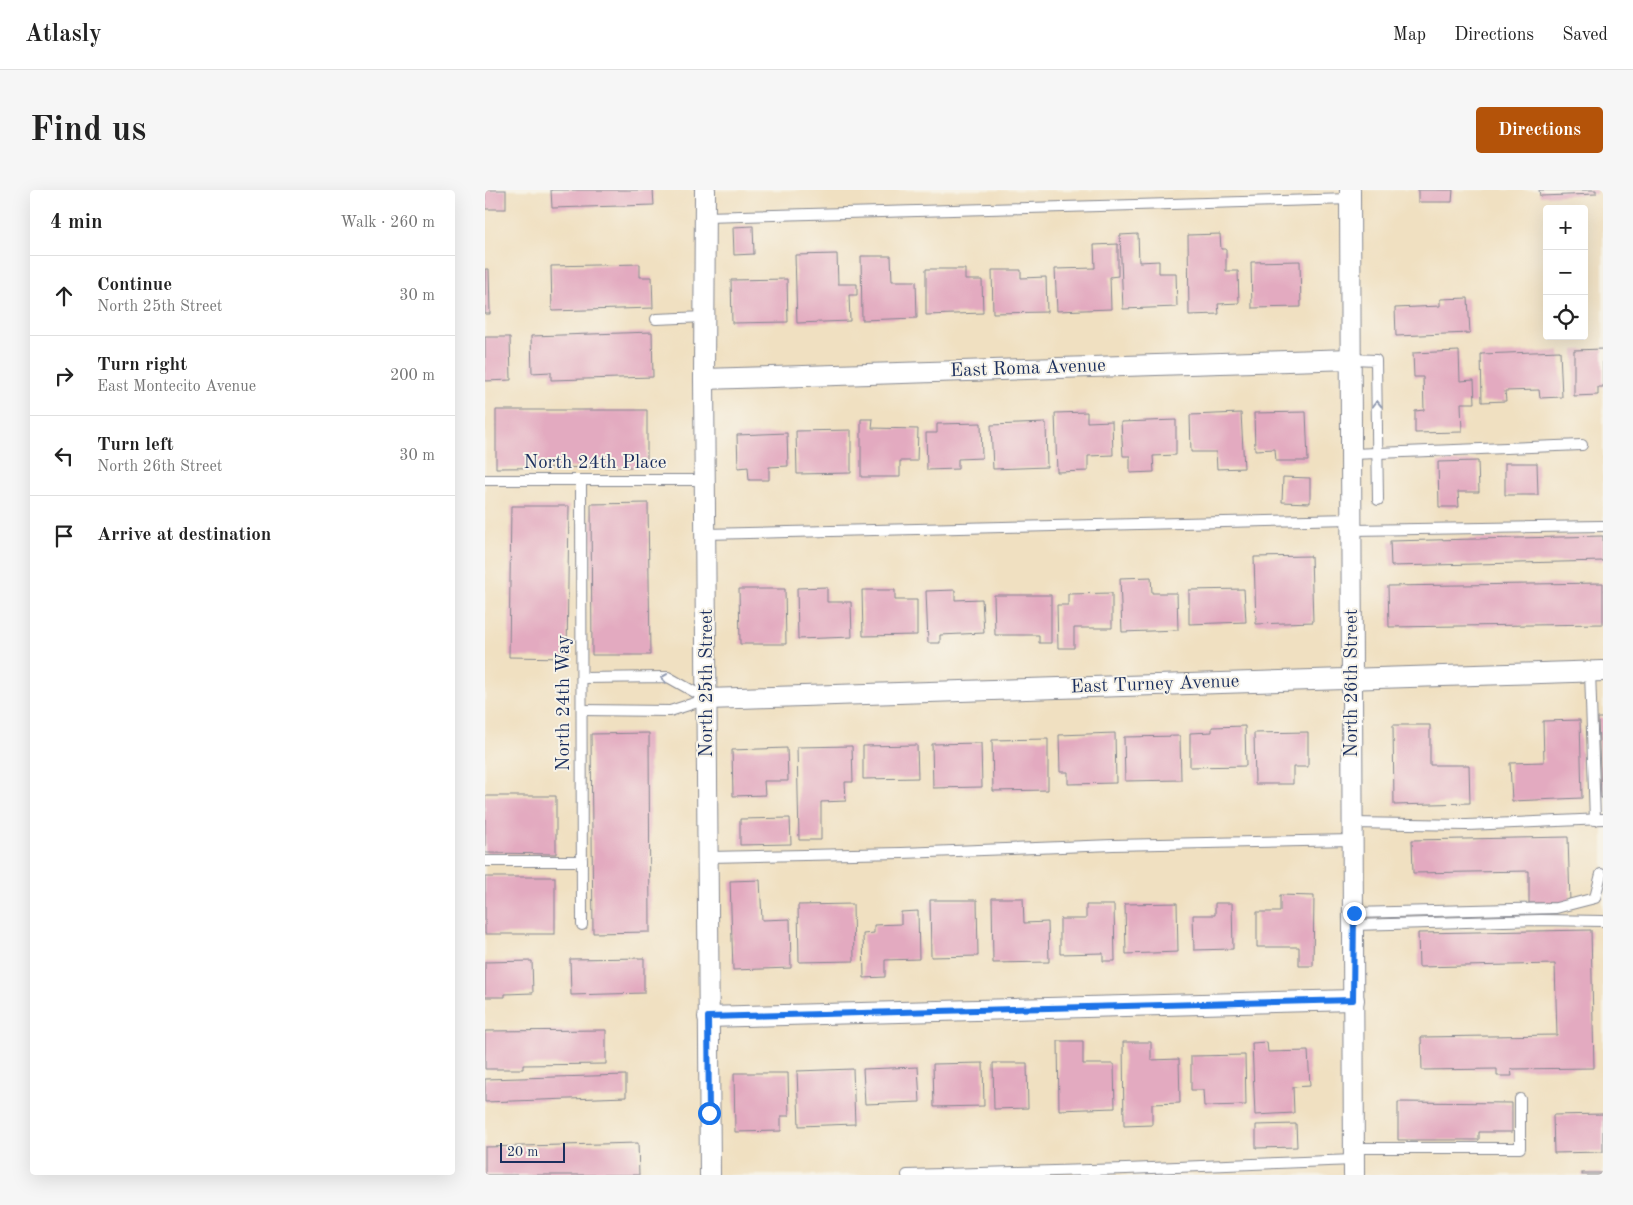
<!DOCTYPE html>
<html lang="en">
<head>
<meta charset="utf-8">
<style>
	:root { --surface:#fff; --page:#f6f6f6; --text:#222; --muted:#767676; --line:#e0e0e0; --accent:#b45309 }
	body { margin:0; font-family:"Old Standard TT",serif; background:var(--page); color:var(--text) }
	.controls { position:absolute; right:15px; top:15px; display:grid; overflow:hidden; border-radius:5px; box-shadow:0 5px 20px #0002 }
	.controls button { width:45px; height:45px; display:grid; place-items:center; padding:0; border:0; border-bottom:1px solid var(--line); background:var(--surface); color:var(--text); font:25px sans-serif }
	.scale { position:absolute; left:15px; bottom:12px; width:65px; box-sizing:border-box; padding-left:5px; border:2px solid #1b2f5e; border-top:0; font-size:14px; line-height:18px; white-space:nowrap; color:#1b2f5e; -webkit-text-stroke:4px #f7f3e8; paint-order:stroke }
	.stop { position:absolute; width:15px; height:15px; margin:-11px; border:4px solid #1a73e8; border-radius:50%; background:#fff }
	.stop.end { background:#1a73e8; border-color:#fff; box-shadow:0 1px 5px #0008 }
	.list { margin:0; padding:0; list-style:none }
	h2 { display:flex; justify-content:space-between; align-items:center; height:65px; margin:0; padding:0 20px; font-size:21px }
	h2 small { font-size:16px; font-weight:400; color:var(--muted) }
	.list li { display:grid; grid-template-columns:32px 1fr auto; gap:15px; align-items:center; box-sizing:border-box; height:80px; padding:0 20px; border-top:1px solid var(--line) }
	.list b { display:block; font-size:19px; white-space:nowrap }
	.list p { margin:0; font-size:16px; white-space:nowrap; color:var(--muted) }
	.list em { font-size:16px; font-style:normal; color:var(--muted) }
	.icon { flex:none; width:28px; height:28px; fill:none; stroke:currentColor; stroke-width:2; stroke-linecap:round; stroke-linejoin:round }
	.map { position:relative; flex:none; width:1118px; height:985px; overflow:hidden; border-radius:5px }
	header { display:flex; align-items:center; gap:30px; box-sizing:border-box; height:70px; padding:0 25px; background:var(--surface); border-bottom:1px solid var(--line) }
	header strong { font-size:24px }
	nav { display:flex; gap:28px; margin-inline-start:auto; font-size:18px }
	.intro { display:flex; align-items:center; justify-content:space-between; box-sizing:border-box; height:120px; padding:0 30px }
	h1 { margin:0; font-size:35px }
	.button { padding:12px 22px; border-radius:5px; background:var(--accent); color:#fff; font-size:18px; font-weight:700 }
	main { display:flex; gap:30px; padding:0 30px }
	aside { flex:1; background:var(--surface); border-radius:5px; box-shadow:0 5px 20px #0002 }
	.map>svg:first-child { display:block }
	.building { fill:#e3aac0 }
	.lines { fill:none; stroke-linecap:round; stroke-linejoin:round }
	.service-casing { stroke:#868890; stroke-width:12 }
	.minor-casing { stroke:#868890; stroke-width:22 }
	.service { stroke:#fff; stroke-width:10 }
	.minor { stroke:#fff; stroke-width:20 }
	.oneway { stroke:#8d97ae }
	.route { stroke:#1a73e8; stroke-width:6 }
	.labels { text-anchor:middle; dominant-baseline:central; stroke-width:4; stroke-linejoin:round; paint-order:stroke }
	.street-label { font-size:19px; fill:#1b2f5e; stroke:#f7f3e8 }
</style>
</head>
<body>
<header>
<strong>Atlasly</strong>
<nav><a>Map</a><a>Directions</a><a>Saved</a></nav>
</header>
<div class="intro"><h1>Find us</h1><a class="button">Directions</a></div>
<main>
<aside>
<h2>4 min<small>Walk · 260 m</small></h2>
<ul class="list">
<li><svg class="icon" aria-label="ahead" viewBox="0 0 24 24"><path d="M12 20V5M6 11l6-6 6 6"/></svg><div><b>Continue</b><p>North 25th Street</p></div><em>30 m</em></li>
<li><svg class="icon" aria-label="right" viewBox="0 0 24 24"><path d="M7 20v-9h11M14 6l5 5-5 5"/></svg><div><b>Turn right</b><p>East Montecito Avenue</p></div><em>200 m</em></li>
<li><svg class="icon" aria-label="left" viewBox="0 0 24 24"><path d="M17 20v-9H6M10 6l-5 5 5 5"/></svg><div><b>Turn left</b><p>North 26th Street</p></div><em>30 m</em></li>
<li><svg class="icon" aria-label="arrive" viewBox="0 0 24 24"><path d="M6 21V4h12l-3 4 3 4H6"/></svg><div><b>Arrive at destination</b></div></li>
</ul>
</aside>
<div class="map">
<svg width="1118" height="985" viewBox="0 0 1118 985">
	<rect width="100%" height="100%" fill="#f7f3e8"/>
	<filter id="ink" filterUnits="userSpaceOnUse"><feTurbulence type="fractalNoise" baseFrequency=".02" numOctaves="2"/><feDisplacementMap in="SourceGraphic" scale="10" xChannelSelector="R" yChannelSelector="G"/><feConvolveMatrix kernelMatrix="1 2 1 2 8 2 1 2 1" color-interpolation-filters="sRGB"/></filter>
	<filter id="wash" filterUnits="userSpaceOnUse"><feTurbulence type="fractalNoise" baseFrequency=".0096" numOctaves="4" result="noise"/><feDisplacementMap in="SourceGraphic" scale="20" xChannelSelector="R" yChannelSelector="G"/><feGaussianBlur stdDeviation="1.12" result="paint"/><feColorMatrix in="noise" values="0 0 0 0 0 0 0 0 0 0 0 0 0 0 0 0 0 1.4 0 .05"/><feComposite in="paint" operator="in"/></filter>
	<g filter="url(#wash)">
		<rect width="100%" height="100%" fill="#f0e0c1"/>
		<g id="blocks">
			<g class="building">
				<rect x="0" y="0" width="21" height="19"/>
				<path d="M66,0H168L169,15L67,18Z"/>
				<path d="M933,0H968L967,12H933Z"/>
				<path d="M1054,0H1111V4L1055,6Z"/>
				<path d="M268,36L269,64L249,65L248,37Z"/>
				<path d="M653,44L654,72L674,71V83H691L692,117L638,119L635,45Z"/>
				<path d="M735,44L736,59H741V81H753L754,113L733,114L734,124L704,125L703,45Z"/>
				<path d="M633,54V86L625,87L626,119L572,121L570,79L610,78L609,55Z"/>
				<path d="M352,64L353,94H372V105H364L365,131L312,133L310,65Z"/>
				<path d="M376,66H406L407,91H431L432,128L377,130Z"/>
				<path d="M815,71L816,117L767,118L766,72Z"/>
				<path d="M155,74V87H167L168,118L67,121L66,76Z"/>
				<path d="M0,79H4L5,124H0Z"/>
				<path d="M441,79H480V90H497L498,123L441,125Z"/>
				<path d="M507,80H536V88L561,87L562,122L508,123Z"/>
				<path d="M302,89L303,132L247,133L246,90Z"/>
				<path d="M983,108L985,143L911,146L910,118L955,116V109Z"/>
				<path d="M167,142L168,187L66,190V182L47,183L46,146Z"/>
				<path d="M0,147H25L26,190L0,191Z"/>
				<path d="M1118,159V197H1113V205L1089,206V160Z"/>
				<path d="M974,161L975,191L989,190L990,213H976L977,242L930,243V221L939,220L938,187H929L928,163Z"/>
				<path d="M1075,161L1077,207L1055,208L1054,200L1020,201L1021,211L997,212L996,164Z"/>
				<path d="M11,220H162V277L11,278Z"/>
				<path d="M602,222V232L627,231L628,265L603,266V281L572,282L570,223Z"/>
				<path d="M821,222L823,271H791L790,259L770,260L769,223Z"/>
				<path d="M756,223L759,278L732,279L731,262H706L705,225Z"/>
				<path d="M376,229H388L387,238L433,239L432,271H415V287H376Z"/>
				<path d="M691,230V265L668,266L669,282L645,283V266H638L636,232Z"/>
				<path d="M496,233L497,268L473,269V279L442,280L441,243H452V234Z"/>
				<path d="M561,233L562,277L508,279L506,235Z"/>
				<path d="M366,240V283L312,284L311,241Z"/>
				<path d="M302,243L303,276L284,277V290H264L263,277L253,278L252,245Z"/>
				<path d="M993,271L994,302H973L974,317H954L953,272Z"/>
				<path d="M1020,273H1052L1053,305H1020Z"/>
				<path d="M798,287L825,288V313L797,312Z"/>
				<path d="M163,313L165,465H107L106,314Z"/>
				<path d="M26,316H84L82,468L24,467Z"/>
				<path d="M1118,346V371L906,376L905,351Z"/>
				<path d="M826,366L828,432L771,434L769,367Z"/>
				<path d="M666,387L667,403H692L693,440L637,442L635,388Z"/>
				<path d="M1118,393V434L904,437L903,396Z"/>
				<path d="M342,397V412H366L367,447L313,449L312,398Z"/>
				<path d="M254,399H300L301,454H255Z"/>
				<path d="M759,399L761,432L704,434V400Z"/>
				<path d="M377,400H410V410H432V445L378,446Z"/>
				<path d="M470,400V410L497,409L499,443L455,445V453H443L441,401Z"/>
				<path d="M627,403V438H589V458H573L572,415H583V404Z"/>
				<path d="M509,405H566V453H554V445H510Z"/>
				<path d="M1113,528H1118V608H1116Z"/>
				<path d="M1095,530L1097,608L1027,611L1025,573L1059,572L1058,531Z"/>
				<path d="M908,535H945V575H984L985,613L909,615Z"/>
				<path d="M760,536L761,576L705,577V543L727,542V537Z"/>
				<path d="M823,542V577H808V594H770L769,543Z"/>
				<path d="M164,543L165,742L108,743L106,544Z"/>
				<path d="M630,543L631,593L583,594V582H575L574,545Z"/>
				<path d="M695,546L696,590L640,591L639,547Z"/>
				<path d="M563,549V600L508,601L507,550Z"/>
				<path d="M496,553L497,597L448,598L447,554Z"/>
				<path d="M432,555L433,588L378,589V556Z"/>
				<path d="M367,556L368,592H360L361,611L336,612V650H314L312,557Z"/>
				<path d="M302,558L303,591H279L280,605L248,606L247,560Z"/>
				<path d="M0,606H71V664L0,663Z"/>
				<path d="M305,628L306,654L255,655V629Z"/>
				<path d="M1083,647L1085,713H1044V681L928,683L927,650Z"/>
				<rect x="0" y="687" width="70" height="57"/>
				<path d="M275,690L277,730L305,729L306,778L248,780L245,691Z"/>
				<path d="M795,705L829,706L828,776H814V757H772V722H795Z"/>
				<path d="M507,708H538L539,733L563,732L564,772L508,773Z"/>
				<path d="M445,710H492L493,766L446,767Z"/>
				<path d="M692,713L693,762L641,764L640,714Z"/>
				<path d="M730,713H747L748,759L709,760L708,725H730Z"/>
				<path d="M368,714L369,771L314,772L313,715Z"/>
				<path d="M601,715H629L630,771H618V763L575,764V729H601Z"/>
				<path d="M433,721L434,769L400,770V787L379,788L378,744L389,743V735L416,734V722Z"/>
				<path d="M1106,740L1109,878L1026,879L1027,886H1012V879L937,880L936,847L1072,845L1070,774L934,777L933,743Z"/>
				<path d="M159,768V803L86,805L85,769Z"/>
				<path d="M47,771L48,803L20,804V807H0V772Z"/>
				<path d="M121,840V874L38,875V879H0V841Z"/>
				<path d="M573,851H598V874H629L630,918L574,920Z"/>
				<path d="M638,852H666V870L694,869L695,913L667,914V935L639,936Z"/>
				<path d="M782,852L783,862L823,861L825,896L808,897L809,923L770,925L767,853Z"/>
				<path d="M760,865L761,915L719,916L718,900H706V866Z"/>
				<path d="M498,873L499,916L449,917L448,874Z"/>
				<path d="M508,873H542L543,918L509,919Z"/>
				<path d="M433,877L435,912L380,914L378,879Z"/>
				<path d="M368,879L370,934L314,936L312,881Z"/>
				<path d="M249,883H303L304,926H296V941L250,942Z"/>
				<path d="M141,885V907L0,912V889Z"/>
				<path d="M913,912L1027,913V942H994V950H913Z"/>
				<path d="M1118,924V962L1069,963L1068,925Z"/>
				<path d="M811,934L812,957L771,958V935Z"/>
				<path d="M153,953L154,985H0V957Z"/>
				<rect x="1097" y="983" width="21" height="2"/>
			</g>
		</g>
	</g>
	<g filter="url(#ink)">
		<use href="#blocks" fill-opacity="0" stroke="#868890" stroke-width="1"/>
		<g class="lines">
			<g class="service-casing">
				<g id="service">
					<path d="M220,27L866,9"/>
					<path d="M171,129L220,127"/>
					<path d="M867,169L891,170L893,310"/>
					<path d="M867,264L1097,255"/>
					<path d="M0,290H220"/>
					<path d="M96,290L97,735"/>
					<path d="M867,340L1118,336"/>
					<path d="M220,344L867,329"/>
					<path d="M1105,481L1110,630"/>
					<path d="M97,488L183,487L222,509"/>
					<path d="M97,520L185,521L222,509"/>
					<path d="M868,633L982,635L1118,629"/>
					<path d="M223,667L417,663L628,655L868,650"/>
					<path d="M0,671H97"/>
					<path d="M869,723L1071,718L1110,708L1116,684"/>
					<path d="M868,735L1056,730L1118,731"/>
					<path d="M869,958H1035V909"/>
					<path d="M422,985L641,979L869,970"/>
				</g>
			</g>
			<g class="minor-casing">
				<g id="minor">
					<path d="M220,0L219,189L225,985"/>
					<path d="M865,0L869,985"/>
					<path d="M219,189L867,169"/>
					<path d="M222,509L1118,481"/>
					<path d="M223,827L869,810"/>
				</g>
			</g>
			<use href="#service" class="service"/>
			<use href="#minor" class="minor"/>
		</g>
		<defs><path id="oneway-chevron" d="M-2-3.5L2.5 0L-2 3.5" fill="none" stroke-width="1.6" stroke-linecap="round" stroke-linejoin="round" transform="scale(1.25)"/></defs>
		<g class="oneway">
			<use href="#oneway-chevron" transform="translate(892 214) rotate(-91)"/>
			<use href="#oneway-chevron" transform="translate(179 488) rotate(-172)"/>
		</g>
	</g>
	<g class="lines" filter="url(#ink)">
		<path class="route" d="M224,923L223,827L868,810L869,723"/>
	</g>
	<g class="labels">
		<g class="street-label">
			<text transform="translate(543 179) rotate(-2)">East Roma Avenue</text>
			<text x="110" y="273">North 24th Place</text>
			<text transform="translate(222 493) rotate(-90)">North 25th Street</text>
			<text transform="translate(867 493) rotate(-90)">North 26th Street</text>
			<text transform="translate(670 495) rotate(-2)">East Turney Avenue</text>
			<text transform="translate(79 513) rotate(-90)">North 24th Way</text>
		</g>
	</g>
</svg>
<div class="controls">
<button>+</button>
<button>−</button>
<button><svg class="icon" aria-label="locate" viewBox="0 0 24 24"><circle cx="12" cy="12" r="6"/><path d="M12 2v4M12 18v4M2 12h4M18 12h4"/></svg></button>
</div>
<div class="scale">20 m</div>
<div class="stop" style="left:224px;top:923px"></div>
<div class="stop end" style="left:869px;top:723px"></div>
</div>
</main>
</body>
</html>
